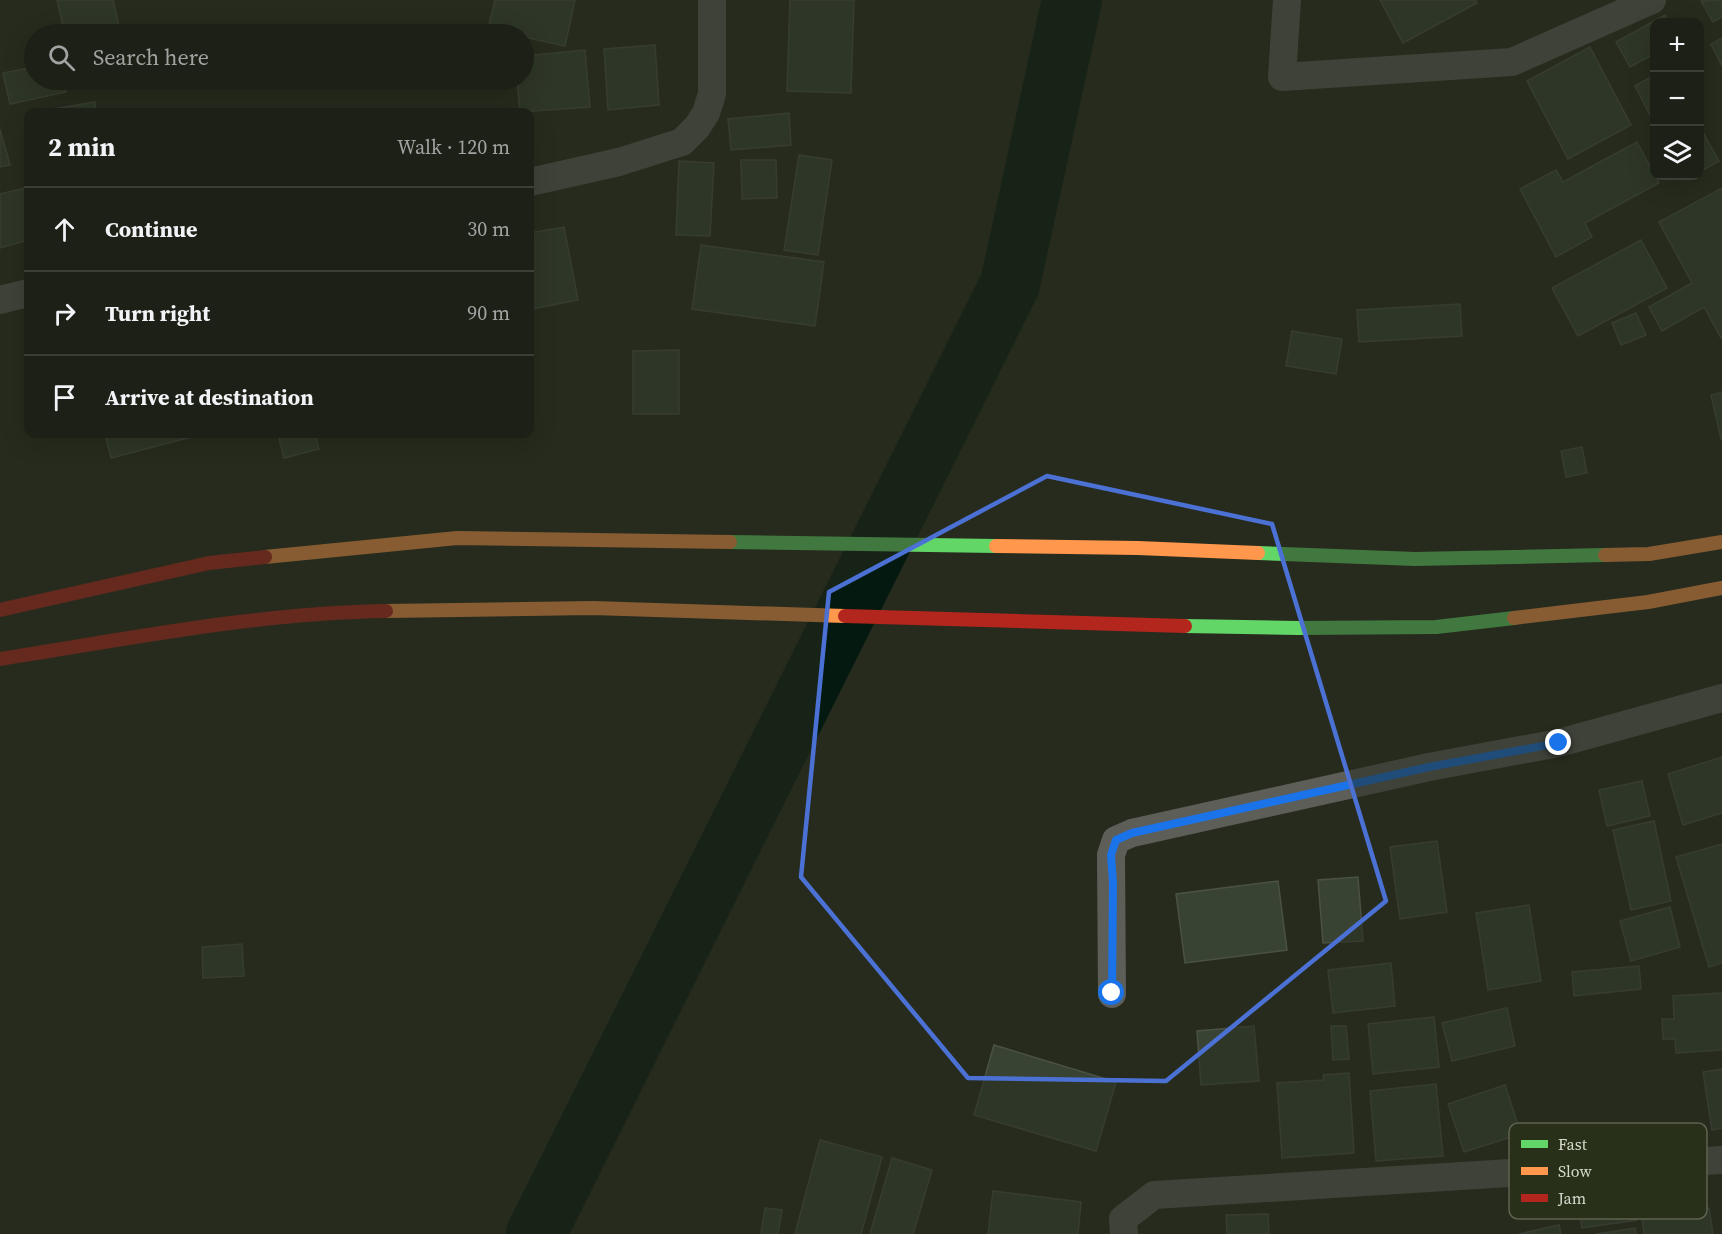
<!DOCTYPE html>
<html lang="en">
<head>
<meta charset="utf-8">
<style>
	:root { --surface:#1d2016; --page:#2a2d23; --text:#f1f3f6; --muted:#a0a3a1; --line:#3b3e35 }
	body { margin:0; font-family:"Source Serif 4",serif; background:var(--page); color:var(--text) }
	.controls { position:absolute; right:18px; top:18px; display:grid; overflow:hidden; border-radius:12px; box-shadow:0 6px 24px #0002 }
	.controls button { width:54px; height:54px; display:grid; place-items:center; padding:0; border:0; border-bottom:2px solid var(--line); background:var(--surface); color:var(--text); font:30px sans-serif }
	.stop { position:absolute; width:18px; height:18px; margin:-14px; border:4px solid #1a73e8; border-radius:50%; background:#fff }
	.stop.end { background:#1a73e8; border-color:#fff; box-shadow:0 2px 6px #0008 }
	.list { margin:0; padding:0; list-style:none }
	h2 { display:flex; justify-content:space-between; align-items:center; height:78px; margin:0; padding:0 24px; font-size:26px }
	h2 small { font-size:20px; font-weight:400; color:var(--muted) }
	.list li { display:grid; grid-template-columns:39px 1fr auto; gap:18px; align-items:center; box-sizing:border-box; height:84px; padding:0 24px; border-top:2px solid var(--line) }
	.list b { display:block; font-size:22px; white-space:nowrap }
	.list em { font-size:20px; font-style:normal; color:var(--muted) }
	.icon { flex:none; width:33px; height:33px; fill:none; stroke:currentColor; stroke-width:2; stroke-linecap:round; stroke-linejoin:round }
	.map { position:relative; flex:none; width:1722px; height:1234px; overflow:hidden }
	.search { position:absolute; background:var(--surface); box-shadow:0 6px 24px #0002; left:24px; top:24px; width:510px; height:66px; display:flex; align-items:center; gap:15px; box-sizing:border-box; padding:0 21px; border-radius:33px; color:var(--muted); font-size:22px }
	.panel { position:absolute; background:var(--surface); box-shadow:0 6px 24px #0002; left:24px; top:108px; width:510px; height:330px; border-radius:12px }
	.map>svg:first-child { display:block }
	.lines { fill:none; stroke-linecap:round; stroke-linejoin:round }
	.river { stroke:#04190f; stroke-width:60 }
	.building { fill:#384333; stroke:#4c5148; stroke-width:1.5 }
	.street { stroke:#5e5e59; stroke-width:28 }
	.fast { stroke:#63d668; stroke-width:14 }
	.slow { stroke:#ff974d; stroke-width:14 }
	.jam { stroke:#b3261e; stroke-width:14 }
	.route { stroke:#1a73e8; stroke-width:8 }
	.marked { fill:none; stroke:#4b71d5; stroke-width:4.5; stroke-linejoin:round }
	.key { fill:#293019; stroke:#5d634f; stroke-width:1.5 }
	.key-label { font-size:16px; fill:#d5dacc }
</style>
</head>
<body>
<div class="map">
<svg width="1722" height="1234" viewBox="0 0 1722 1234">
	<rect width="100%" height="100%" fill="#272b1e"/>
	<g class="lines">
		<path class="river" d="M536,1234L1010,284L1072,0"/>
	</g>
	<g class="building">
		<path d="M57,0H113L121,34H65Z"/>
		<path d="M495,0H575L565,46L524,37V34L488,29Z"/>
		<path d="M790,0H854L851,93L787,91Z"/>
		<path d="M1380,0H1475L1477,3L1403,43Z"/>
		<path d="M1722,0V17L1713,22L1701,1Z"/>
		<path d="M1665,15L1669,22H1654V54L1630,67L1616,42Z"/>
		<path d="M1722,38V66L1711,44Z"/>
		<path d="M655,45L659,105L608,110L604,49Z"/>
		<path d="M1590,47L1631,125L1568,159L1527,81Z"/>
		<path d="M585,50L590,107L520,112L517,80H524V56Z"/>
		<path d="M34,67V80H63L66,92L10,104L3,73Z"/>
		<path d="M1654,75V120L1653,121L1635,86Z"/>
		<path d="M80,80H124V82L81,84Z"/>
		<path d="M95,102L96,112H37Z"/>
		<path d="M789,113L791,145L731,150L728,119Z"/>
		<path d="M1700,127L1719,161L1700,172Z"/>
		<path d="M0,129L10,165L0,167Z"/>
		<path d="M1637,142L1659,183L1585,223L1592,237L1556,257L1520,189L1556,170L1563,182Z"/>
		<path d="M799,155L832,160L818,255L784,250Z"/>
		<path d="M741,160H776L777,198L742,199Z"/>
		<path d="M679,161L714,163L710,236L676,235Z"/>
		<path d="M25,188L28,202V240L0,248V194Z"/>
		<path d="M1722,188V337L1721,338L1704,307L1662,331L1649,307L1692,283L1659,222Z"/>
		<path d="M564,227L578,300L532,309L530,298V233Z"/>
		<path d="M1641,240L1667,288L1578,336L1552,288Z"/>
		<path d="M701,245L824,262L815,326L692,309Z"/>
		<path d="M1460,304L1462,336L1359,342L1357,310Z"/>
		<path d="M1636,313L1646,335L1621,345L1612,323Z"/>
		<path d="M1292,331L1342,339L1336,374L1286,366Z"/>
		<path d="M679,350V414H633V351Z"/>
		<path d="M1722,392V439H1721L1711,395Z"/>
		<path d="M105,434H198L199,435L111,458Z"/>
		<path d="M278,434H315L319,449L284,458Z"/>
		<path d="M1582,447L1587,473L1566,477L1561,451Z"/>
		<path d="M1722,757V813L1683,825L1668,774Z"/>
		<path d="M1642,781L1650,816L1607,826L1599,790Z"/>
		<path d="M1654,821L1671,901L1631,910L1613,830Z"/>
		<path d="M1437,841L1447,912L1400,919L1390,847Z"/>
		<path d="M1722,844V963L1709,967L1676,857Z"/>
		<path d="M1358,877L1363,941L1323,943L1318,880Z"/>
		<path d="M1278,881L1287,950L1185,963L1176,894Z"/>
		<path d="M1529,905L1541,981L1488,990L1476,913Z"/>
		<path d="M1670,907L1680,947L1631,961L1620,921Z"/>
		<path d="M242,944L244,976L203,978L202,947Z"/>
		<path d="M1391,963L1395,1006L1333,1013L1328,970Z"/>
		<path d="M1639,966L1641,989L1574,996L1572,972Z"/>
		<path d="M1722,993V1050L1676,1053L1675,1039H1663L1662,1019H1674L1673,996Z"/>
		<path d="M1507,1008L1515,1046L1452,1061L1442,1023Z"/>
		<path d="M1434,1017L1439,1067L1373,1074L1368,1024Z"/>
		<path d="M1254,1026L1259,1081L1201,1085L1197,1031Z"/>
		<path d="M1331,1026H1346L1349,1059L1333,1060Z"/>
		<path d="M994,1045L1116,1082L1096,1151L974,1115Z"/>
		<path d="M1722,1069V1128L1712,1130L1703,1072Z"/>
		<path d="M1349,1073L1354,1153L1282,1158L1277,1083L1324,1080L1323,1075Z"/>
		<path d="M1436,1084L1443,1156L1376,1161L1370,1091Z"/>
		<path d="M1505,1085L1521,1134L1464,1152L1448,1104Z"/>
		<path d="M820,1140L882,1157L861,1234H795Z"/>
		<path d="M892,1158L932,1170L913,1234H870Z"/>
		<path d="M993,1191L1081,1202L1078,1234H988Z"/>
		<path d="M1633,1194L1637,1220L1582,1228L1578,1203Z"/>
		<path d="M765,1208L782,1210L778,1234H761Z"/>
		<path d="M1709,1208L1713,1234H1644L1642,1217Z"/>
		<path d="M1268,1214L1269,1234H1227L1226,1215Z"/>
		<path d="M1559,1225L1561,1234H1519Z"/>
		<path d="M1635,1228L1636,1234H1596Z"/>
	</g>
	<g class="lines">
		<g class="street">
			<path d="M1287,0L1282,77L1512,62L1652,0"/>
			<path d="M530,182L619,162L682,142L697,127L706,113L712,94V0"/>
			<path d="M0,300L28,293"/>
			<path d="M1112,994L1111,855L1116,840L1132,833L1429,767L1559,743L1722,698"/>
			<path d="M1124,1234L1123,1219L1154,1195L1722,1160"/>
		</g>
		<g class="fast">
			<path d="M730,542L996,546"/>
			<path d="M1258,553L1415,559L1605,555"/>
			<path d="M1185,626L1298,628L1436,627L1514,618"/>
		</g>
		<g class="slow">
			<path d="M996,546L1138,548L1258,553"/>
			<path d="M1605,555L1649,554L1722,542"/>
			<path d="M265,557L457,538L730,542"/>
			<path d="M386,611L593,608L845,616"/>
			<path d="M1514,618L1648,602L1722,588"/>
		</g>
		<g class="jam">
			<path d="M0,610L209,563L265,557"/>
			<path d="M845,616L1185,626"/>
			<path d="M0,659C128,639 256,613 386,611"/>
		</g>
	</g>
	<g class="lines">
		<path class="route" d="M1112,993L1113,883L1111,855L1116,840L1132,833L1429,767L1559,743"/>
	</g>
	<path d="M0 0H1722V1234H0ZM1047,476L1272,524L1386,901L1166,1081L968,1078L801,877L829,592Z" fill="#272b1e" fill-opacity=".55" fill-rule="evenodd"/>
	<path class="marked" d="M1047,476L1272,524L1386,901L1166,1081L968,1078L801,877L829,592Z"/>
	<rect x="1509" y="1123" width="198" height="96" rx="9" class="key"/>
	<rect x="1521" y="1140" width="27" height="8" fill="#63d668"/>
	<rect x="1521" y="1167" width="27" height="8" fill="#ff974d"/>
	<rect x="1521" y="1194" width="27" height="8" fill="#b3261e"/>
	<g class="key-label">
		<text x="1558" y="1150">Fast</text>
		<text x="1558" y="1177">Slow</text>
		<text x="1558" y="1204">Jam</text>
	</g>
</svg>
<div class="controls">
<button>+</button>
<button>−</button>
<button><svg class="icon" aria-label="layers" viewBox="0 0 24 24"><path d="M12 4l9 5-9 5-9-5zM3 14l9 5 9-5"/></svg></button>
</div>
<div class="stop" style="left:1112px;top:993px"></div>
<div class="stop end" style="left:1559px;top:743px"></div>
<div class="search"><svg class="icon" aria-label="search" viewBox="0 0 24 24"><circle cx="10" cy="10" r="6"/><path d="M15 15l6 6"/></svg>Search here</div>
<section class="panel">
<h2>2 min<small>Walk · 120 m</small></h2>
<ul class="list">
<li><svg class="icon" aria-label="ahead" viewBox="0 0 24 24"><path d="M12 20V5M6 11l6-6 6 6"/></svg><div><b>Continue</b></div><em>30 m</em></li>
<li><svg class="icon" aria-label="right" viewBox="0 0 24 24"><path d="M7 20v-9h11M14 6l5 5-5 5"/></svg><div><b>Turn right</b></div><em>90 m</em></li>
<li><svg class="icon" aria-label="arrive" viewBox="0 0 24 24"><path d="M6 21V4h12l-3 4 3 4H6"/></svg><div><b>Arrive at destination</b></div></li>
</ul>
</section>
</div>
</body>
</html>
